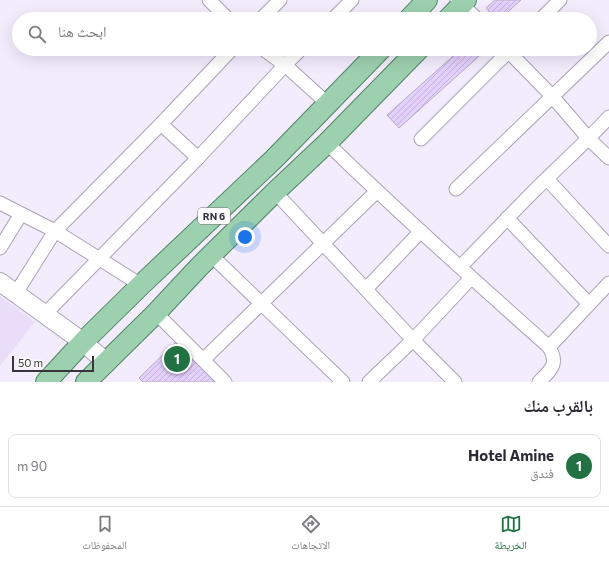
<!DOCTYPE html>
<html lang="ar">
<head>
<meta charset="utf-8">
<style>
	:root { --surface:#fff; --page:#f2f2f3; --text:#2b2b33; --muted:#7c7c81; --line:#e1e1e2; --accent:#217142 }
	body { margin:0; font-family:Commissioner,"Noto Naskh Arabic",sans-serif; background:var(--page); color:var(--text); direction:rtl }
	.scale { position:absolute; left:12px; bottom:10px; width:82px; box-sizing:border-box; padding-left:4px; border:2px solid #38343c; border-top:0; font-size:11px; line-height:14px; white-space:nowrap; color:#38343c; -webkit-text-stroke:3px #fdfdfd; paint-order:stroke }
	.you { position:absolute; left:245px; top:237px; width:14px; height:14px; margin:-10px; border:3px solid #fff; border-radius:50%; background:#1a73e8; box-shadow:0 0 0 6px #1a73e833 }
	.badge { display:grid; place-items:center; width:26px; height:26px; border-radius:50%; background:var(--accent); color:#fff; font-size:13px; font-weight:700 }
	.pin { position:absolute; translate:-50% -50%; border:2px solid #fff; box-shadow:0 1px 4px #0006 }
	.list { margin:0; padding:0; list-style:none }
	h2 { display:flex; justify-content:space-between; align-items:center; height:52px; margin:0; padding:0 16px; font-size:17px }
	h2 small { font-size:13px; font-weight:400; color:var(--muted) }
	.list li { display:grid; grid-template-columns:26px 1fr auto; gap:12px; align-items:center; box-sizing:border-box; height:64px; margin:0 8px 8px; padding:0 8px; border:1px solid var(--line); border-radius:8px }
	.list b { display:block; font-size:15px; white-space:nowrap }
	.list p { margin:0; font-size:13px; white-space:nowrap; color:var(--muted) }
	.list em { font-size:13px; font-style:normal; color:var(--muted) }
	.icon { flex:none; width:22px; height:22px; fill:none; stroke:currentColor; stroke-width:2; stroke-linecap:round; stroke-linejoin:round }
	.map { position:relative; flex:none; width:609px; height:382px; overflow:hidden; direction:ltr }
	.search { position:absolute; background:var(--surface); box-shadow:0 4px 16px #0002; left:12px; right:12px; top:12px; height:44px; display:flex; align-items:center; gap:10px; box-sizing:border-box; padding:0 14px; border-radius:22px; color:var(--muted); font-size:15px }
	.sheet { height:124px; background:var(--surface) }
	nav { display:flex; justify-content:space-around; align-items:center; box-sizing:border-box; height:56px; border-top:1px solid var(--line); background:var(--surface); font-size:11px; color:var(--muted) }
	nav a { display:grid; justify-items:center; gap:2px }
	nav .on { color:var(--accent) }
	.map>svg:first-child { display:block }
	.built { fill:#e9ddf9 }
	.building { fill:url(#building-hatch); stroke:#b5adc1 }
	.lines { fill:none; stroke-linecap:round; stroke-linejoin:round }
	.minor-casing { stroke:#aba2b6; stroke-width:15 }
	.secondary-casing { stroke:#aba2b6; stroke-width:20 }
	.primary-casing { stroke:#4e8563; stroke-width:22 }
	.minor { stroke:#fff; stroke-width:13 }
	.secondary { stroke:#fff; stroke-width:18 }
	.primary { stroke:#9cd0ae; stroke-width:20 }
	.labels { text-anchor:middle; dominant-baseline:central; stroke-width:3; stroke-linejoin:round; paint-order:stroke }
	.shield { fill:#fdfdfd; stroke:#737076; stroke-width:1 }
	.shield-label { font-size:10px; font-weight:bold; fill:#38343c }
</style>
</head>
<body>
<div class="map">
<svg width="609" height="382" viewBox="0 0 609 382">
	<defs>
		<pattern id="building-hatch" width="6" height="6" patternUnits="userSpaceOnUse"><rect width="6" height="6" fill="#e3d0fc"/><path d="M-1 1l2-2M0 6l6-6M5 7l2-2" fill="none" stroke="#c4b3d9"/></pattern>
	</defs>
	<rect width="100%" height="100%" fill="#f3ecfd"/>
	<path class="built" d="M0,296L35,322L0,366Z"/>
	<g class="building">
		<path d="M495,0H521L500,19H496L486,8Z"/>
		<path d="M461,49H487L399,128L387,115Z"/>
		<path d="M177,341L219,382H143L139,378Z"/>
	</g>
	<g class="lines">
		<g class="minor-casing">
			<g id="minor">
				<path d="M209,0L228,19"/>
				<path d="M457,0L477,19"/>
				<path d="M261,19L280,0"/>
				<path d="M333,19L352,0"/>
				<path d="M541,19L560,0"/>
				<path d="M263,49L285,65L328,104"/>
				<path d="M506,49L552,96L589,139L609,158"/>
				<path d="M161,124L198,158"/>
				<path d="M421,139L511,49"/>
				<path d="M327,143C399,213 474,280 549,347C559,364 551,370 539,382"/>
				<path d="M547,179L609,246"/>
				<path d="M456,189L609,42"/>
				<path d="M275,192L413,340L455,382"/>
				<path d="M0,203L55,231L141,285"/>
				<path d="M507,218L589,304"/>
				<path d="M0,248L21,214"/>
				<path d="M211,255L343,382"/>
				<path d="M460,267C485,242 508,217 533,192C558,167 585,143 609,117"/>
				<path d="M366,289L421,231"/>
				<path d="M16,293L55,231L161,124L232,49"/>
				<path d="M156,313L225,382"/>
				<path d="M45,314L198,158L285,65L301,49"/>
				<path d="M549,347L609,283"/>
				<path d="M203,360L377,191"/>
				<path d="M369,382L413,340L471,278"/>
			</g>
		</g>
		<g class="secondary-casing">
			<path id="secondary" d="M0,282L83,342L106,362"/>
		</g>
		<g class="primary-casing">
			<g id="primary">
				<path d="M409,19L427,0"/>
				<path d="M448,19L466,0"/>
				<path d="M46,382L83,342L141,285L274,159L381,49"/>
				<path d="M86,382L156,313L199,267L275,192L327,143L419,49"/>
			</g>
		</g>
		<use href="#minor" class="minor"/>
		<use href="#secondary" class="secondary"/>
		<use href="#primary" class="primary"/>
	</g>
	<g class="labels">
		<rect class="shield" x="198" y="208" width="32" height="16" rx="3"/>
		<g class="shield-label">
			<text x="214" y="216">RN 6</text>
		</g>
	</g>
</svg>
<div class="scale">50 m</div>
<div class="you"></div>
<div class="pin badge" style="left:177px;top:359px">1</div>
<div class="search"><svg class="icon" aria-label="search" viewBox="0 0 24 24"><circle cx="10" cy="10" r="6"/><path d="M15 15l6 6"/></svg>ابحث هنا</div>
</div>
<section class="sheet">
<h2>بالقرب منك<small></small></h2>
<ul class="list">
<li><span class="badge">1</span><div><b>Hotel Amine</b><p>فندق</p></div><em>90 m</em></li>
</ul>
</section>
<nav>
<a class="on"><svg class="icon" aria-label="map" viewBox="0 0 24 24"><path d="M3 6l6-2 6 2 6-2v14l-6 2-6-2-6 2zM9 4v14M15 6v14"/></svg>الخريطة</a>
<a><svg class="icon" aria-label="directions" viewBox="0 0 24 24"><path d="M12 3l9 9-9 9-9-9zM9 14v-3h6M13 9l2 2-2 2"/></svg>الاتجاهات</a>
<a><svg class="icon" aria-label="saved" viewBox="0 0 24 24"><path d="M7 4h10v16l-5-4-5 4z"/></svg>المحفوظات</a>
</nav>
</body>
</html>
